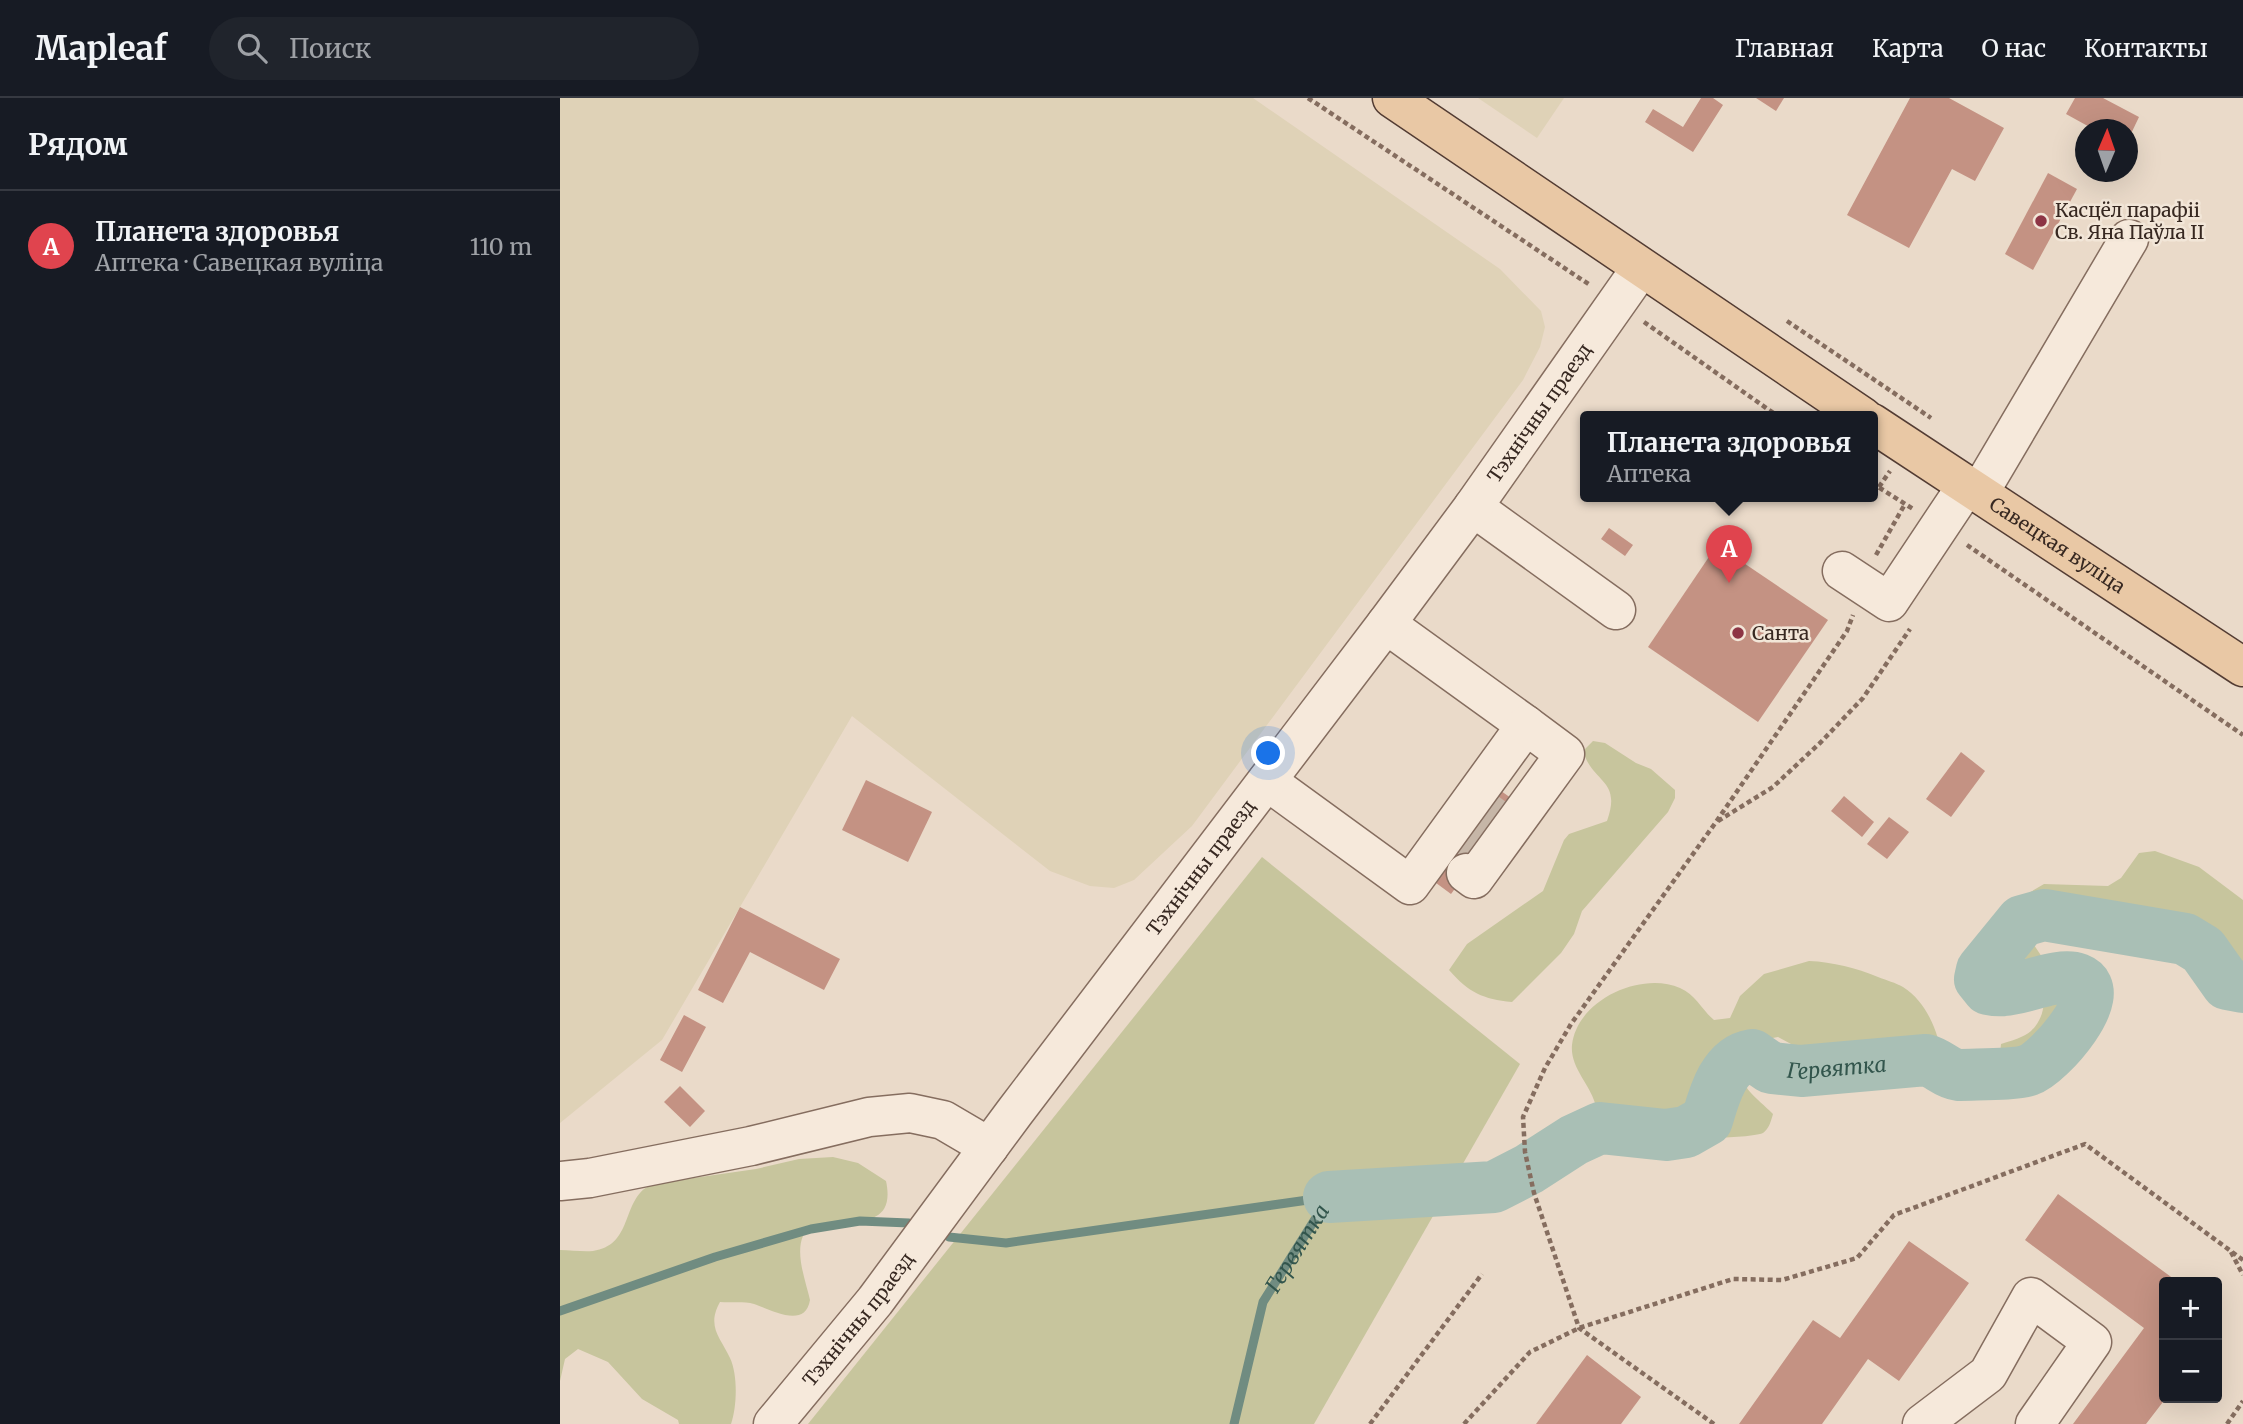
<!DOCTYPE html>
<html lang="ru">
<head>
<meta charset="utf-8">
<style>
	:root { --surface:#171b24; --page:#20242c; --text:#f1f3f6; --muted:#9ea1a6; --line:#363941; --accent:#0b8043 }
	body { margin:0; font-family:Merriweather,serif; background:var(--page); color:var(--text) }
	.controls { position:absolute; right:21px; bottom:21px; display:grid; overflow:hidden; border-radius:7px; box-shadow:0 7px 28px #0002 }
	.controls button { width:63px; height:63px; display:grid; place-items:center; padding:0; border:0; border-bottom:2px solid var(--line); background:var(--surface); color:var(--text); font:35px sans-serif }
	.compass { position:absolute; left:1515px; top:21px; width:63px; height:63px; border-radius:50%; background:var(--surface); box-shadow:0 7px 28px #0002; rotate:2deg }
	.you { position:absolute; left:709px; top:656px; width:24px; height:24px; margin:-18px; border:5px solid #fff; border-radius:50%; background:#1a73e8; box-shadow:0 0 0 10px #1a73e833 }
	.badge { display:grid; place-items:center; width:46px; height:46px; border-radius:50%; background:var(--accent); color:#fff; font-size:23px; font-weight:700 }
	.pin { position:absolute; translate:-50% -58px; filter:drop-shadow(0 2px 4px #0008) }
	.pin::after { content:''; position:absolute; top:37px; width:24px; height:21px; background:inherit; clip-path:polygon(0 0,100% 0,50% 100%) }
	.popup { position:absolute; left:1020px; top:313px; width:298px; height:91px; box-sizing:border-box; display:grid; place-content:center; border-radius:7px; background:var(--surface); filter:drop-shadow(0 2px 5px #0005); font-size:23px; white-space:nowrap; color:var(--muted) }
	.popup b { font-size:26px; color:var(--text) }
	.popup::after { content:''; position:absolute; left:50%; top:100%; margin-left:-14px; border:14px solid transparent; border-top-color:var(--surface) }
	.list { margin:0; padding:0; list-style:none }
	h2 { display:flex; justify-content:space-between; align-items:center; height:91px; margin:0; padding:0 28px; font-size:30px }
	h2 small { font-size:23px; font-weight:400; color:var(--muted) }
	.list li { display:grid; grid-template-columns:46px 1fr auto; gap:21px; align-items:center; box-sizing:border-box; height:112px; padding:0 28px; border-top:2px solid var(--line) }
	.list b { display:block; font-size:26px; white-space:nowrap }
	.list p { margin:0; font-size:23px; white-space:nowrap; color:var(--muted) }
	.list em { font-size:23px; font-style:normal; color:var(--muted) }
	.icon { flex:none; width:38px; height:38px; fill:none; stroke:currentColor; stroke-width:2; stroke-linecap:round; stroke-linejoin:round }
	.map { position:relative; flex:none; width:1683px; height:1326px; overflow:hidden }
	header { display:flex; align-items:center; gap:42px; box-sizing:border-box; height:98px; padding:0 35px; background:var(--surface); border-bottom:2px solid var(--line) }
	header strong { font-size:33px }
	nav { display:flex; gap:38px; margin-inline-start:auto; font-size:24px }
	.search { width:490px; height:63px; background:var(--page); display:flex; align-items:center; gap:18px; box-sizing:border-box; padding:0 24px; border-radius:38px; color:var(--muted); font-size:26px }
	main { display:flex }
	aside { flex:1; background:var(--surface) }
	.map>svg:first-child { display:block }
	.farmland { fill:#dfd2b7 }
	.green { fill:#c7c59d }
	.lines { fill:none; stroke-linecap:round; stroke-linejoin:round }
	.stream { stroke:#708c81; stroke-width:9 }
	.river { stroke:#a9bfb5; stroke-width:52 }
	.building { fill:#c49283 }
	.minor-tunnel { stroke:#c6b6a7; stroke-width:38; stroke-dasharray:38 19; stroke-linecap:butt }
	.minor-casing { stroke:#856d5f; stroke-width:41 }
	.major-casing { stroke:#533c33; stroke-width:41 }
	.path { stroke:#856d5f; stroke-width:4.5; stroke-dasharray:5 3.5; stroke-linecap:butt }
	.minor { stroke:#f6e9db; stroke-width:38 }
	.major { stroke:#e9c8a5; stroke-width:38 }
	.poi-dot { fill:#8d3545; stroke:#f2e6d8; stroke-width:2.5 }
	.labels { text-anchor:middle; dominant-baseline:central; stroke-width:5; stroke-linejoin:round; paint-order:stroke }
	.poi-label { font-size:19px; fill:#372821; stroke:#f2e6d8; text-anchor:start }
	.street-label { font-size:19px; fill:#372821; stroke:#f2e6d8 }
	.water-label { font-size:21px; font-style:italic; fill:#32554c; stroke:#f2e6d8 }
</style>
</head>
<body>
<header>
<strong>Mapleaf</strong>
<div class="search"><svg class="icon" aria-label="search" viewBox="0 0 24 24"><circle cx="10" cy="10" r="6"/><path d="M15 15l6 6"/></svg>Поиск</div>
<nav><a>Главная</a><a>Карта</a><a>О нас</a><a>Контакты</a></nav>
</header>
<main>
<aside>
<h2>Рядом<small></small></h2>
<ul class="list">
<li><span class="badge" style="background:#e0444e">A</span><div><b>Планета здоровья</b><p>Аптека · Савецкая вуліца</p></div><em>110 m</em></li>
</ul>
</aside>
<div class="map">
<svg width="1683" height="1326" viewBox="0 0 1683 1326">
	<rect width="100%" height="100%" fill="#eadac9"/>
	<g class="farmland">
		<path d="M0,0H693L940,171L981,213L985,229L980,249L963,282L632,728L574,782L554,790L530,788L490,773L292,618L102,942L0,1025Z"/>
		<path d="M918,0H1004L977,40Z"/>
	</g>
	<g class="green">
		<path d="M1033,643L1045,645L1076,665L1091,671L1115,692V700L1108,714L1022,813L1014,836L1001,855L952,904C923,901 909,895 889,872L907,846L983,793L1004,742L1009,736L1047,723C1062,681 1033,686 1023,653Z"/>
		<path d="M1595,753L1639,769L1683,802V886L1667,882L1611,856H1595L1526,829L1497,827L1482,833L1474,847L1482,859L1510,875L1531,896C1530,905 1531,915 1529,925C1523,961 1476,959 1448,963L1440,956L1441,946C1451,943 1464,939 1471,933C1486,919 1490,892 1470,880C1454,871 1447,873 1433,858L1436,827L1457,802L1484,786L1548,788L1561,780L1579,755Z"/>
		<path d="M702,759L960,966L754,1326H248Z"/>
		<path d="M1249,863C1273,864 1296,870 1318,879C1326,882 1336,885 1343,889C1368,905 1379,936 1383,964L1372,972L1343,974L1280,989L1249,965L1231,946L1218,939L1202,942L1183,955C1174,987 1192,995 1213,1016C1211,1023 1209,1031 1203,1035C1194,1039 1162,1039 1150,1041C1122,1047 1105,1050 1077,1050C1072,1050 1065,1051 1061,1049C1051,1045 1038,1026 1035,1016C1035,1012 1036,1009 1035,1005C1029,985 1010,969 1012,947C1017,902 1081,873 1120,890C1136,897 1142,912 1154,922L1170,920L1180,898L1204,876Z"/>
		<path d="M273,1059L298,1065L326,1083C340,1148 256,1108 243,1138C235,1156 246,1184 250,1202C245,1232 210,1211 194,1206C184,1203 171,1205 160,1204C146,1229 161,1240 170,1260C178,1277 177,1309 171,1326H119L118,1322L82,1301L48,1264L18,1251L5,1261L0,1283V1152C11,1152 23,1154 33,1153C71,1147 62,1110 84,1091C88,1088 95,1087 99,1085L196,1071L239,1061Z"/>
	</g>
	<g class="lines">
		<g class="stream">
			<path d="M389,1139L446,1145L769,1099"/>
			<path d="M0,1213L155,1159L251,1131L300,1123L349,1125"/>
			<path id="s1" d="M674,1326L703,1204L769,1099"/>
		</g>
		<path class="river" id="s2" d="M769,1099L934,1089L969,1071L1014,1042L1040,1030L1106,1037L1126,1034L1147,1022C1154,998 1163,962 1192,957L1211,970L1241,973L1366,962C1380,966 1385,975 1399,977C1416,976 1456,977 1469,972C1488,966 1552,894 1518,881C1499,874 1465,891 1444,892C1439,893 1433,892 1428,891L1420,881L1422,872L1462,823L1484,817L1625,841L1643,852L1667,886L1683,889"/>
	</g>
	<g class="building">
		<path d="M1141,0H1153L1163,7L1133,54L1085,24L1093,11L1123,29Z"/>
		<path d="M1196,0H1224L1216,13Z"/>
		<path d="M1350,0H1389L1444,30L1415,83L1392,71L1349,150L1287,117Z"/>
		<path d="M1515,0H1543L1579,19L1568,42V32H1535L1506,16Z"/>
		<path d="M1488,75L1517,91L1473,172L1445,156Z"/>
		<path d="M1049,430L1073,447L1065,458L1041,441Z"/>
		<path d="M1157,447L1268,522L1198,624L1088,549Z"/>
		<path d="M1401,654L1425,673L1391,719L1366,701Z"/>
		<path d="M306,682L372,714L348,764L282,732Z"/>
		<path d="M934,688L958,705L891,796L868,779Z"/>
		<path d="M1284,698L1314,724L1302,739L1271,713Z"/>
		<path d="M1329,719L1349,734L1327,761L1307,746Z"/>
		<path d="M180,809L280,861L264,892L190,854L163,905L138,892Z"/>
		<path d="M124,917L146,929L122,974L100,962Z"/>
		<path d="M120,988L145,1013L130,1029L104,1004Z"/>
		<path d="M1498,1096L1618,1184H1604L1606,1300L1586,1326H1513L1584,1230L1465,1142Z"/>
		<path d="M1349,1143L1409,1185L1339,1283L1308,1261L1262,1326H1179L1253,1222L1280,1240Z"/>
		<path d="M1027,1257L1081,1299L1061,1326H976Z"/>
	</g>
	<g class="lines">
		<g class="minor-tunnel">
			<path d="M919,708L943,725"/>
			<path d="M900,734L924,751"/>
		</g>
		<g class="minor-casing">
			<g id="minor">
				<path d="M1419,395L1569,141"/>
				<path d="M913,409L1056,512"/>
				<path d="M1282,473L1329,504L1407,387"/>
				<path d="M707,683L850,787L966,627L826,526"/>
				<path d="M906,775L914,781L1005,656L966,627"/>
				<path d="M0,1083L30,1080L191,1048L309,1019L350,1015L383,1022L429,1049"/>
				<path id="s3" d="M213,1326L315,1203L454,1015L826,526L913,409L1081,170"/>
				<path d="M1362,1326L1428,1276L1471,1199L1532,1244L1475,1326"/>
			</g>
		</g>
		<g class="major-casing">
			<g id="major">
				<path d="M832,0L1303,319"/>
				<path id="s4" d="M1312,325L1683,569"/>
			</g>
		</g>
		<g class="path">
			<path d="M748,0L1030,187"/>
			<path d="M1227,223L1371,320"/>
			<path d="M1084,224L1219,319"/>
			<path d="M1312,385L1353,411"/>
			<path d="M1319,389L1330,373"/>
			<path d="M1407,447L1683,637"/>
			<path d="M1316,457L1345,406"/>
			<path d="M1158,723L1213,689L1261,644L1303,600L1350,531"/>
			<path d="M1671,1154L1683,1177"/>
			<path d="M810,1326L922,1176"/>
			<path d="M904,1326L970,1254L1019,1230L1173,1181L1222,1182L1297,1160L1334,1117L1525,1046L1683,1162"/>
			<path d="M1154,1326L1019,1230L974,1095L965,1054L963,1019L985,970L1011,926L1156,724L1287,533L1293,517"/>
			<path d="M1667,1326L1683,1303"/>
		</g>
		<use href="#minor" class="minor"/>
		<use href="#major" class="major"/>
	</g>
	<g class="poi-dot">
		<circle cx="1481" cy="123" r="7"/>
		<circle cx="1178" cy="535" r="7"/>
	</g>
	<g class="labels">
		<g class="poi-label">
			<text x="1495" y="112">Касцёл парафіі<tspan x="1495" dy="22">Св. Яна Паўла II</tspan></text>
			<text x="1192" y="535">Санта</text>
		</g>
		<g class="street-label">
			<text stroke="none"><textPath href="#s3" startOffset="1269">Тэхнічны праезд</textPath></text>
			<text stroke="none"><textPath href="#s4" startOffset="222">Савецкая вуліца</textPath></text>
			<text stroke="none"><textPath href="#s3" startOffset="702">Тэхнічны праезд</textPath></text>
			<text stroke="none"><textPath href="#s3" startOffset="135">Тэхнічны праезд</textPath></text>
		</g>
		<g class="water-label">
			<text stroke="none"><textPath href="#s2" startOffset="570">Гервятка</textPath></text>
			<text stroke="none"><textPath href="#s1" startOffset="189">Гервятка</textPath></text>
		</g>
	</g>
</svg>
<div class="controls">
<button>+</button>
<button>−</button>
</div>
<svg class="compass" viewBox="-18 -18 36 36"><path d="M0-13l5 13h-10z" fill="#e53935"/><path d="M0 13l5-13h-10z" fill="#9ea1a6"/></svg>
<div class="you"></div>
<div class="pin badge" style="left:1169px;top:485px;background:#e0444e">A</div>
<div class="popup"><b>Планета здоровья</b>Аптека</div>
</div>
</main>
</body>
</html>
